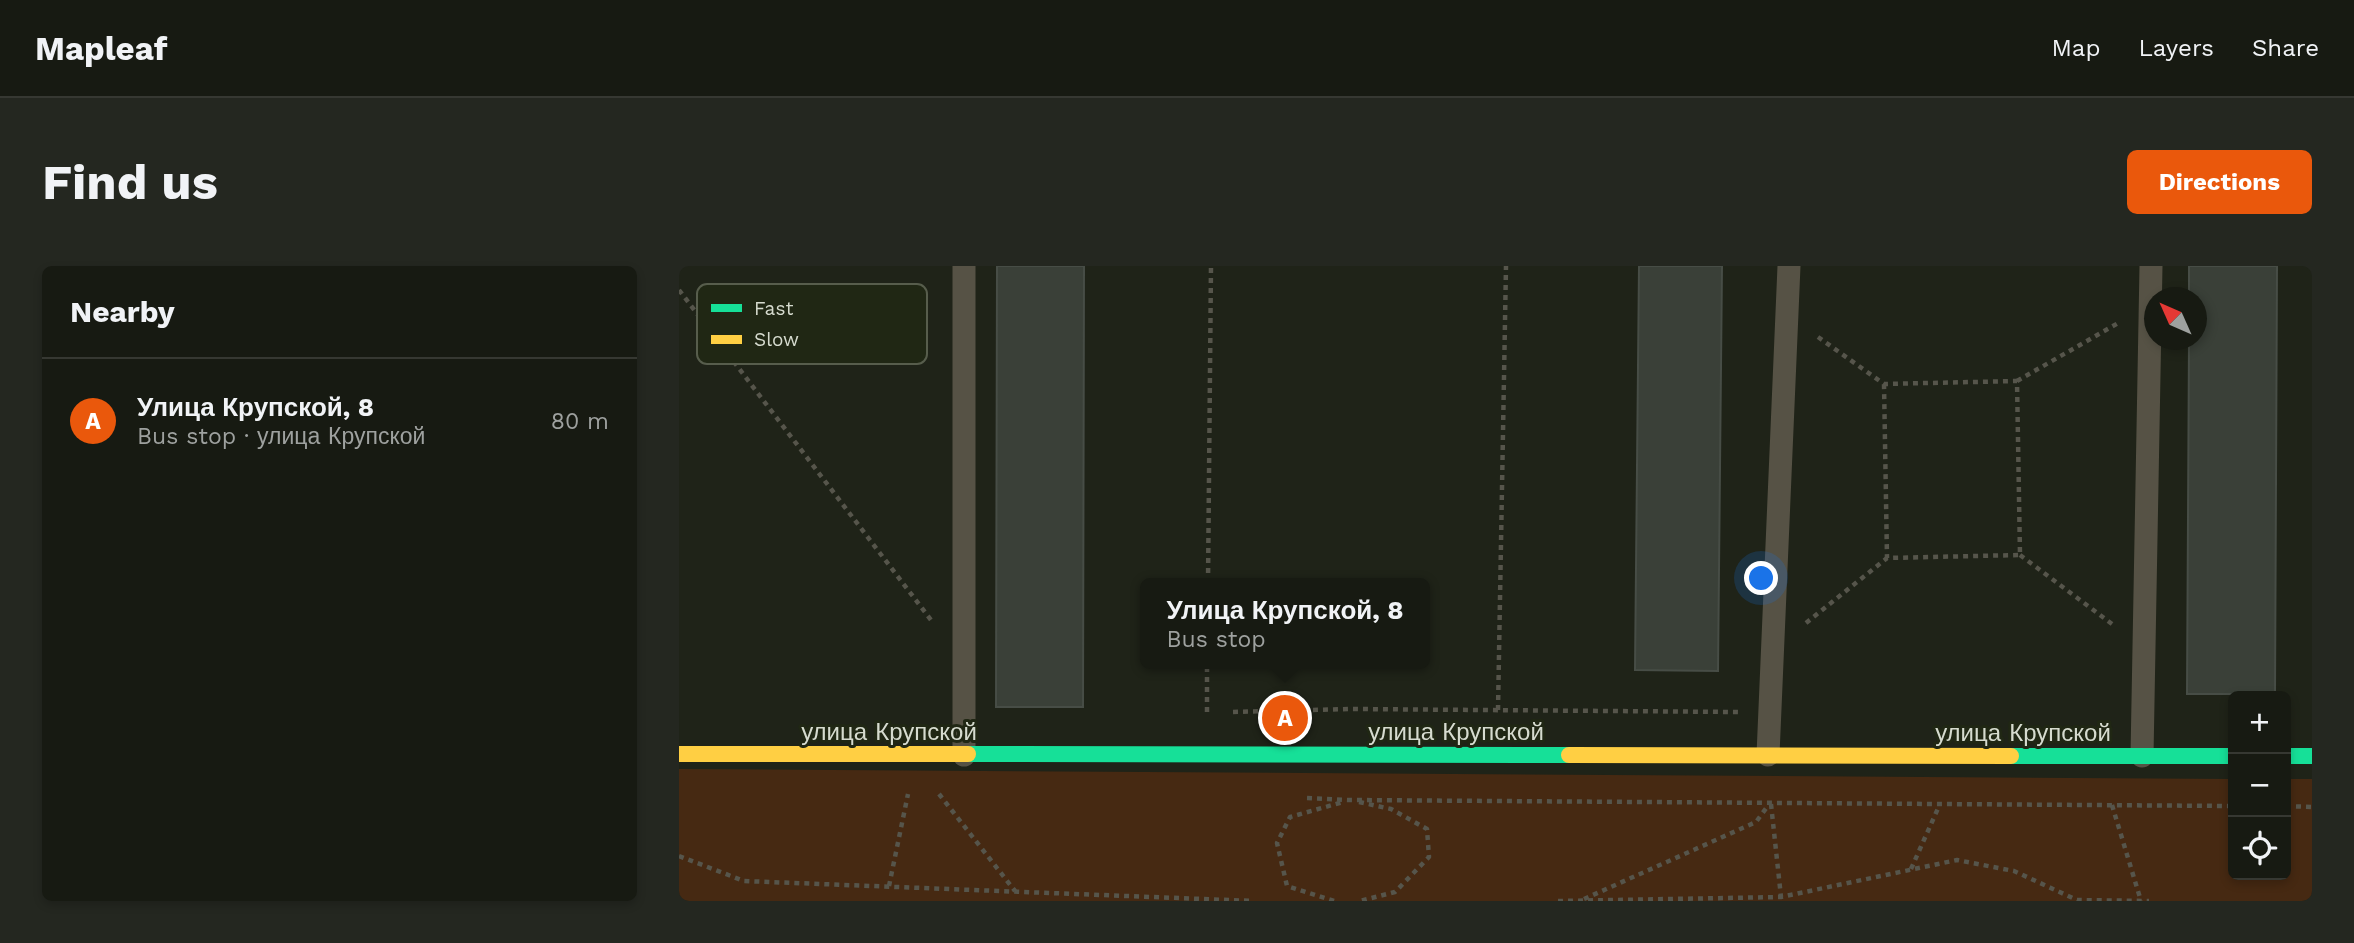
<!DOCTYPE html>
<html lang="en">
<head>
<meta charset="utf-8">
<style>
	:root { --surface:#171a12; --page:#242720; --text:#f1f3f6; --muted:#9ea19f; --line:#363832; --accent:#ea580c }
	body { margin:0; font-family:"Work Sans",sans-serif; background:var(--page); color:var(--text) }
	.controls { position:absolute; right:21px; bottom:21px; display:grid; overflow:hidden; border-radius:10px; box-shadow:0 4px 10px #0003 }
	.controls button { width:63px; height:63px; display:grid; place-items:center; padding:0; border:0; border-bottom:2px solid var(--line); background:var(--surface); color:var(--text); font:35px sans-serif }
	.compass { position:absolute; left:1465px; top:21px; width:63px; height:63px; border-radius:50%; background:var(--surface); box-shadow:0 4px 10px #0003; rotate:315deg }
	.you { position:absolute; left:1083px; top:313px; width:24px; height:24px; margin:-18px; border:5px solid #fff; border-radius:50%; background:#1a73e8; box-shadow:0 0 0 10px #1a73e833 }
	.badge { display:grid; place-items:center; width:46px; height:46px; border-radius:50%; background:var(--accent); color:#fff; font-size:23px; font-weight:700 }
	.pin { position:absolute; translate:-50% -50%; border:4px solid #fff; box-shadow:0 2px 7px #0006 }
	.popup { position:absolute; left:461px; top:312px; width:290px; height:91px; box-sizing:border-box; display:grid; place-content:center; border-radius:10px; background:var(--surface); filter:drop-shadow(0 2px 5px #0005); font-size:23px; white-space:nowrap; color:var(--muted) }
	.popup b { font-size:26px; color:var(--text) }
	.popup::after { content:''; position:absolute; left:50%; top:100%; margin-left:-14px; border:14px solid transparent; border-top-color:var(--surface) }
	.list { margin:0; padding:0; list-style:none }
	h2 { display:flex; justify-content:space-between; align-items:center; height:91px; margin:0; padding:0 28px; font-size:30px }
	h2 small { font-size:23px; font-weight:400; color:var(--muted) }
	.list li { display:grid; grid-template-columns:46px 1fr auto; gap:21px; align-items:center; box-sizing:border-box; height:126px; padding:0 28px; border-top:2px solid var(--line) }
	.list b { display:block; font-size:26px; white-space:nowrap }
	.list p { margin:0; font-size:23px; white-space:nowrap; color:var(--muted) }
	.list em { font-size:23px; font-style:normal; color:var(--muted) }
	.icon { flex:none; width:38px; height:38px; fill:none; stroke:currentColor; stroke-width:2; stroke-linecap:round; stroke-linejoin:round }
	.map { position:relative; flex:none; width:1633px; height:635px; overflow:hidden; border-radius:10px }
	header { display:flex; align-items:center; gap:42px; box-sizing:border-box; height:98px; padding:0 35px; background:var(--surface); border-bottom:2px solid var(--line) }
	header strong { font-size:33px }
	nav { display:flex; gap:38px; margin-inline-start:auto; font-size:24px }
	.intro { display:flex; align-items:center; justify-content:space-between; box-sizing:border-box; height:168px; padding:0 42px }
	h1 { margin:0; font-size:49px }
	.button { padding:18px 32px; border-radius:10px; background:var(--accent); color:#fff; font-size:24px; font-weight:700 }
	main { display:flex; gap:42px; padding:0 42px }
	aside { flex:1; background:var(--surface); border-radius:10px; box-shadow:0 4px 10px #0003 }
	.map>svg:first-child { display:block }
	.green { fill:#462912 }
	.building { fill:#3a4038; stroke:#474d46; stroke-width:2 }
	.lines { fill:none; stroke-linecap:round; stroke-linejoin:round }
	.path { stroke:#56554b; stroke-width:4.5; stroke-dasharray:5 5; stroke-linecap:butt }
	.lane { stroke:#565245; stroke-width:23 }
	.fast { stroke:#16e098; stroke-width:16 }
	.slow { stroke:#ffcf43; stroke-width:16 }
	.labels { text-anchor:middle; dominant-baseline:central; stroke-width:6; stroke-linejoin:round; paint-order:stroke }
	.street-label { font-size:24px; fill:#d6dbcf; stroke:#202714 }
	.key { fill:#202714; stroke:#575d4c; stroke-width:2 }
	.key-label { font-size:19px; fill:#d6dbcf }
</style>
</head>
<body>
<header>
<strong>Mapleaf</strong>
<nav><a>Map</a><a>Layers</a><a>Share</a></nav>
</header>
<div class="intro"><h1>Find us</h1><a class="button">Directions</a></div>
<main>
<aside>
<h2>Nearby<small></small></h2>
<ul class="list">
<li><span class="badge">A</span><div><b>Улица Крупской, 8</b><p>Bus stop · улица Крупской</p></div><em>80 m</em></li>
</ul>
</aside>
<div class="map">
<svg width="1633" height="635" viewBox="0 0 1633 635">
	<rect width="100%" height="100%" fill="#1f2318"/>
	<path class="green" d="M0,503L1554,513V609H1607V513H1633V635H0Z"/>
	<g class="building">
		<path d="M318,0H405L404,441H317Z"/>
		<path d="M960,0H1043L1039,405L956,404Z"/>
		<path d="M1510,0H1598L1596,428H1508L1510,74H1518V32H1510Z"/>
	</g>
	<g class="lines">
		<g class="path">
			<path d="M0,24L252,354"/>
			<path d="M1139,71L1205,118L1338,115L1341,289L1208,292L1205,118"/>
			<path d="M1338,115L1441,56"/>
			<path d="M1341,289L1433,358"/>
			<path d="M529,317L532,0"/>
			<path d="M1127,357L1208,292"/>
			<path d="M819,444L827,0"/>
			<path d="M528,446V398"/>
			<path d="M554,446L673,443L1060,446"/>
			<path d="M260,528L336,625"/>
			<path d="M628,532L670,534L1554,540"/>
			<path d="M680,536L712,543L748,563L750,591L716,626L681,635"/>
			<path d="M1092,538L1102,631"/>
			<path d="M1433,539L1462,635"/>
			<path d="M1607,540L1633,541"/>
			<path d="M0,590L65,615L575,635"/>
			<path d="M1232,603L1261,538"/>
			<path d="M210,620L229,528"/>
			<path d="M905,633L1077,556L1091,537"/>
			<path d="M655,635L608,620L598,577L611,551L664,536"/>
			<path d="M879,635L1102,631L1278,594L1335,605L1398,634L1470,635"/>
		</g>
		<g class="lane">
			<path d="M285,0V489"/>
			<path d="M1089,489L1110,0"/>
			<path d="M1463,490L1472,0"/>
		</g>
		<g class="fast">
			<path d="M289,488L890,489"/>
			<path d="M1332,490H1554"/>
			<path d="M1607,490H1633"/>
		</g>
		<g class="slow">
			<path d="M0,488H289"/>
			<path d="M890,489L1332,490"/>
		</g>
	</g>
	<g class="labels">
		<g class="street-label">
			<text x="210" y="466">улица Крупской</text>
			<text x="777" y="466">улица Крупской</text>
			<text x="1344" y="467">улица Крупской</text>
		</g>
	</g>
	<rect x="18" y="18" width="230" height="80" rx="10" class="key"/>
	<rect x="32" y="38" width="31" height="8" fill="#16e098"/>
	<rect x="32" y="69" width="31" height="9" fill="#ffcf43"/>
	<g class="key-label">
		<text x="75" y="49">Fast</text>
		<text x="75" y="80">Slow</text>
	</g>
</svg>
<div class="controls">
<button>+</button>
<button>−</button>
<button><svg class="icon" aria-label="locate" viewBox="0 0 24 24"><circle cx="12" cy="12" r="6"/><path d="M12 2v4M12 18v4M2 12h4M18 12h4"/></svg></button>
</div>
<svg class="compass" viewBox="-18 -18 36 36"><path d="M0-13l5 13h-10z" fill="#e53935"/><path d="M0 13l5-13h-10z" fill="#9ea19f"/></svg>
<div class="you"></div>
<div class="pin badge" style="left:606px;top:452px">A</div>
<div class="popup"><b>Улица Крупской, 8</b>Bus stop</div>
</div>
</main>
</body>
</html>
